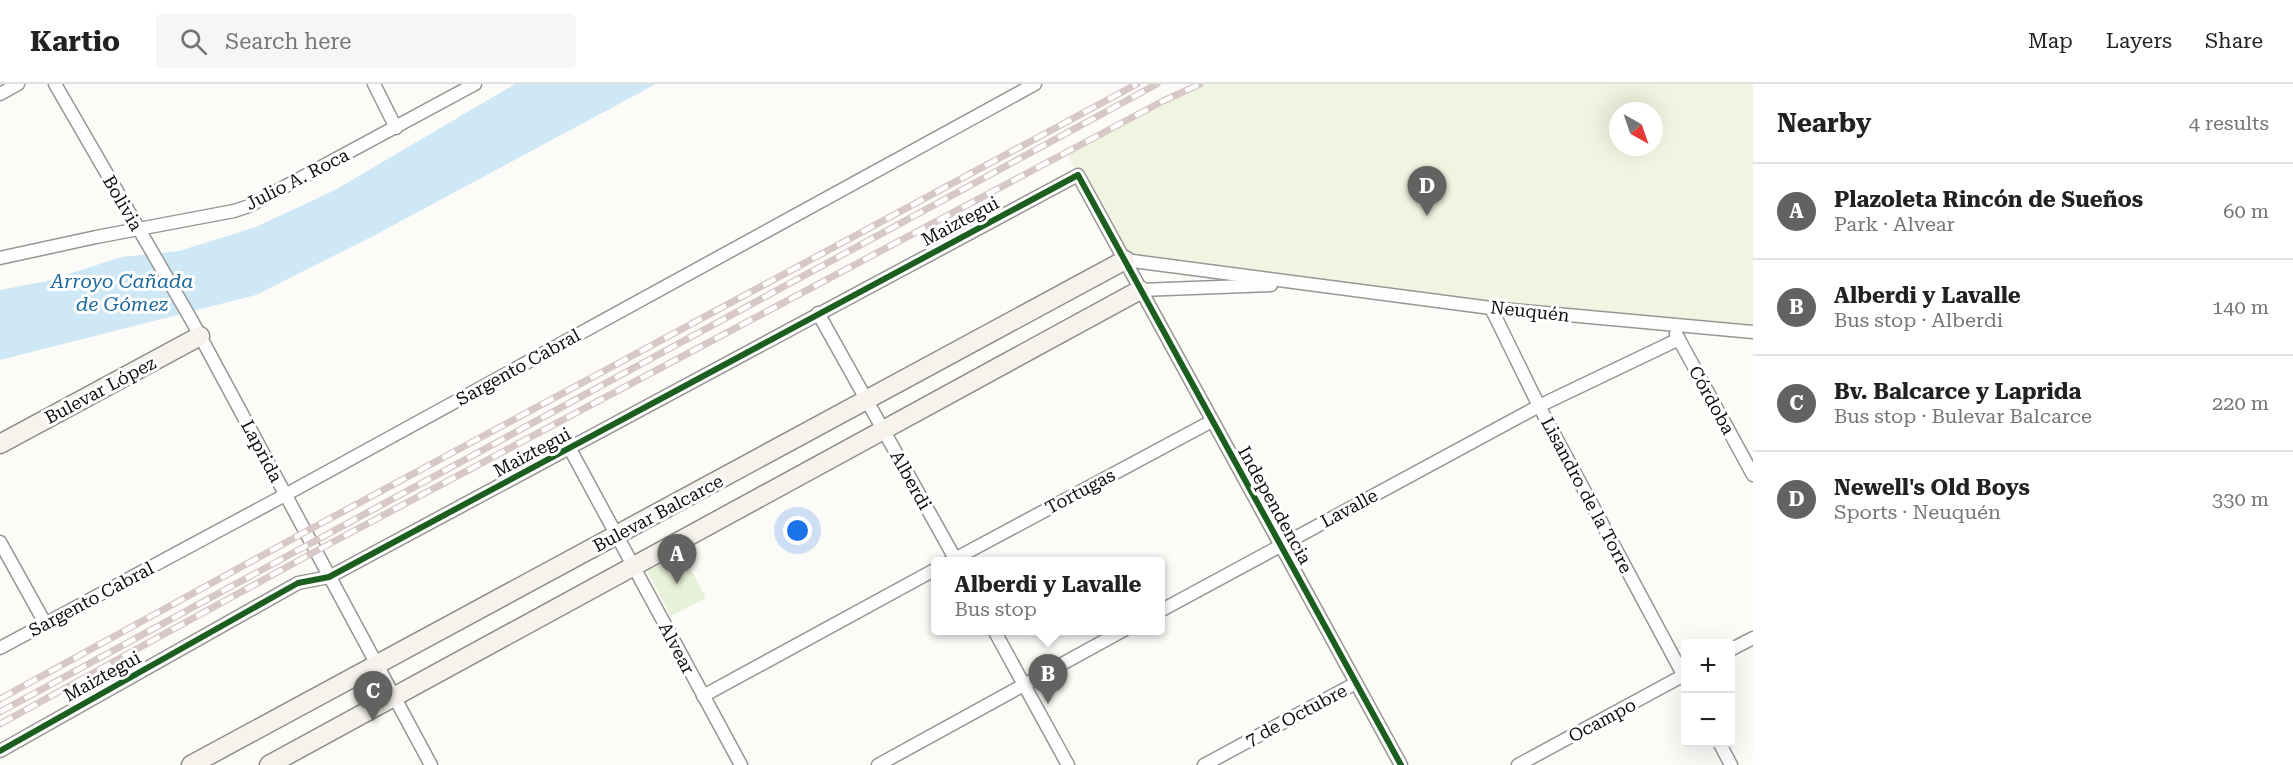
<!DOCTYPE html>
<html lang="en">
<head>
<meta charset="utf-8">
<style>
	:root { --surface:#fff; --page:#f6f6f6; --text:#222; --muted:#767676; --line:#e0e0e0; --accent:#636261 }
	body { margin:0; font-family:"Roboto Serif",serif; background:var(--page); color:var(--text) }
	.controls { position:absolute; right:18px; bottom:18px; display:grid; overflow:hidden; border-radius:6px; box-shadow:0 6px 24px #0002 }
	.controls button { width:54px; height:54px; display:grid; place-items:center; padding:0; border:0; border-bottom:2px solid var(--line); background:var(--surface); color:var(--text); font:30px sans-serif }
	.compass { position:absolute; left:1609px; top:18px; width:54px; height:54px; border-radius:50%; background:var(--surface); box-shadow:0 6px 24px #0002; rotate:140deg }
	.you { position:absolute; left:798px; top:447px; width:21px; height:21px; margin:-15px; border:4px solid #fff; border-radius:50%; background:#1a73e8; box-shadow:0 0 0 9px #1a73e833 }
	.badge { display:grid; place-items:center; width:39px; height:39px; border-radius:50%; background:var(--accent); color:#fff; font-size:20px; font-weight:700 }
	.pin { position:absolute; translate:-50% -50px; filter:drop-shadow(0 2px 3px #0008) }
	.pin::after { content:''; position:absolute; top:32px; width:21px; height:18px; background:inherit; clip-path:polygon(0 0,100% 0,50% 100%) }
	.popup { position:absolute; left:931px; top:473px; width:234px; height:78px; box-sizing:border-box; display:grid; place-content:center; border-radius:6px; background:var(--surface); filter:drop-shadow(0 2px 4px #0005); font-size:20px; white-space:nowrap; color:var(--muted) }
	.popup b { font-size:22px; color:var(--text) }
	.popup::after { content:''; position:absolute; left:50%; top:100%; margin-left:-12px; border:12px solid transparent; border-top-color:var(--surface) }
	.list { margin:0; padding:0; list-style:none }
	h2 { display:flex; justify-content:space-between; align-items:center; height:78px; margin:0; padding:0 24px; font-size:26px }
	h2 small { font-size:20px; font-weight:400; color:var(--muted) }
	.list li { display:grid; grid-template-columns:39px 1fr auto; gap:18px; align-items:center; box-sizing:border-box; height:96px; padding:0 24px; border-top:2px solid var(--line) }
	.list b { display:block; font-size:22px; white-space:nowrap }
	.list p { margin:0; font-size:20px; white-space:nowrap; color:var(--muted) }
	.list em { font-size:20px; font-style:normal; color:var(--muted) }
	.icon { flex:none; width:33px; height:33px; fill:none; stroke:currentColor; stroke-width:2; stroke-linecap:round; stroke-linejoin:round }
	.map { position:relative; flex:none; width:1753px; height:681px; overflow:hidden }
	header { display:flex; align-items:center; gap:36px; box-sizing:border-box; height:84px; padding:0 30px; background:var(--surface); border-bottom:2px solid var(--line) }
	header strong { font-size:28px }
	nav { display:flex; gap:33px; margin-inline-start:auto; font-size:21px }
	.search { width:420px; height:54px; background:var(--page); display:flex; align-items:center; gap:15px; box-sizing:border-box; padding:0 21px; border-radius:6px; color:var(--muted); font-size:22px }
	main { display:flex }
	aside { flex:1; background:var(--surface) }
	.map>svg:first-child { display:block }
	.green { fill:#e7f1d8 }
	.pitch { fill:#f0f5e1; fill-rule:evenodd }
	.water { fill:#cee8f5 }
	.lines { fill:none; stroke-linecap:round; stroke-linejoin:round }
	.minor-casing { stroke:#969694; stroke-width:15 }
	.secondary-casing { stroke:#8d8c8b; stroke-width:21 }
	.minor { stroke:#fffefe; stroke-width:12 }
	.secondary { stroke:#f5f3ec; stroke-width:18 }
	.rail-casing { stroke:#d7c7c7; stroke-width:7 }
	.rail { stroke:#fff; stroke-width:4.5; stroke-dasharray:14; stroke-linecap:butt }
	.cycleway-casing { stroke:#fff; stroke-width:10 }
	.cycleway { stroke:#1b5e20; stroke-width:6 }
	.labels { text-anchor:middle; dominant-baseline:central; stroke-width:6; stroke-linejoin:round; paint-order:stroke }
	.street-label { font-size:18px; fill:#101010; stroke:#fff }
	.water-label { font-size:20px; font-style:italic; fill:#1d6a9f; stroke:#fff }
</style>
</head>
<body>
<header>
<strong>Kartio</strong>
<div class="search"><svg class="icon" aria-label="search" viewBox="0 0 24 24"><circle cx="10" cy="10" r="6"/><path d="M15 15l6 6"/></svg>Search here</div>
<nav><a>Map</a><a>Layers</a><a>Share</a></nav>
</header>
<main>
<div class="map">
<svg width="1753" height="681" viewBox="0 0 1753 681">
	<rect width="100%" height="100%" fill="#fcfbf7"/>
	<path class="green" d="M682,469L706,514L671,532L647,487Z"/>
	<path class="pitch" d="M1200,0H1753V248L1125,176L1066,69ZM1618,27H1654V63H1618Z"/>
	<path class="water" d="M515,0H656L375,151L256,211L0,276V206L47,197L121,173L179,167L256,143L335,106Z"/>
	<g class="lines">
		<g class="minor-casing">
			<g id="minor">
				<path d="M55,0L192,237L431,681"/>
				<path d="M374,0L396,44"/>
				<path d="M0,10L18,0"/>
				<path d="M0,174L96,153L234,127L249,122L475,0"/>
				<path d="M1125,176L1491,224L1753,248"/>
				<path d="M1140,206L1271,201"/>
				<path d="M1491,224L1539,322L1686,596"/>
				<path d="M818,229L957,478"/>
				<path d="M1676,250L1753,391"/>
				<path d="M570,365L741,681"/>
				<path d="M0,458L45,539"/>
				<path d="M949,478L1212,337"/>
				<path d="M1160,527L1539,322L1679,255"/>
				<path d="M994,546L1068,681"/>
				<path d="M0,564L285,411L1035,0"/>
				<path d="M1730,566L1753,554"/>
				<path d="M703,612L936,485"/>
				<path d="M1719,658L1731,681"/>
				<path d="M0,667L298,499L329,493L1078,91L1401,681"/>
				<path d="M878,681L1124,546"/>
				<path d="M1204,681L1356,599"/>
				<path d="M1518,681L1686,590"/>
			</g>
		</g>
		<g class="secondary-casing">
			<g id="secondary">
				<path d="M0,360L200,252"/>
				<path d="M191,681L1125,176"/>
				<path d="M269,681L1140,206"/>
			</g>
		</g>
		<use href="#minor" class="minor"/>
		<use href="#secondary" class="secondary"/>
		<g class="rail-casing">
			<g id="rail">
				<path d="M0,615L305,448L1137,0"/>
				<path d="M0,628L1157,0"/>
				<path d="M0,640L316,467L1163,17L1200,0"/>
			</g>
		</g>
		<use href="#rail" class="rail"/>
		<g class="cycleway-casing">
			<path id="cycleway" d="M0,667L298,499L329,493L1078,91L1401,681"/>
		</g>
		<use href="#cycleway" class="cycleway"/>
	</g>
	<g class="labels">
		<g class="street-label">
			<text transform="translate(297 95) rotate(-27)">Julio A. Roca</text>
			<text transform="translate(123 119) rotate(60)">Bolivia</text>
			<text transform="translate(960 137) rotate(-28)">Maiztegui</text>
			<text transform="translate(1530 227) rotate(6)">Neuquén</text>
			<text transform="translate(518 283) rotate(-29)">Sargento Cabral</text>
			<text transform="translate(100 306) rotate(-28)">Bulevar López</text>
			<text transform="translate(1712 316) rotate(61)">Córdoba</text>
			<text transform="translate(262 367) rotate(62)">Laprida</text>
			<text transform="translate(532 368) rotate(-28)">Maiztegui</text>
			<text transform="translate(911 396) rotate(61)">Alberdi</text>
			<text transform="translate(1080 407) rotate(-28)">Tortugas</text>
			<text transform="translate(1587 411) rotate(62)">Lisandro de la Torre</text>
			<text transform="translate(1275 421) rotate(61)">Independencia</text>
			<text transform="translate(1349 424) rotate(-28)">Lavalle</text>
			<text transform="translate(658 429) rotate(-28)">Bulevar Balcarce</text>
			<text transform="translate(91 515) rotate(-28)">Sargento Cabral</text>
			<text transform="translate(677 564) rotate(62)">Alvear</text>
			<text transform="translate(102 592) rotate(-29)">Maiztegui</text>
			<text transform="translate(1296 631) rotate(-28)">7 de Octubre</text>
			<text transform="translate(1602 636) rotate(-28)">Ocampo</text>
		</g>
		<g class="water-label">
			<text x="122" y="197">Arroyo Cañada<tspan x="122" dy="23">de Gómez</tspan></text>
		</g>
	</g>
</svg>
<div class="controls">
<button>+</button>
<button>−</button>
</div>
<svg class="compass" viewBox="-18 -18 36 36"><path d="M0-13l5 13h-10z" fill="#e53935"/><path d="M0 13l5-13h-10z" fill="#767676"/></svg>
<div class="you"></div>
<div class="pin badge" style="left:677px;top:500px">A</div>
<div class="pin badge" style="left:1048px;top:620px">B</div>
<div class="popup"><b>Alberdi y Lavalle</b>Bus stop</div>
<div class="pin badge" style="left:373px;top:637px">C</div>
<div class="pin badge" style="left:1427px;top:132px">D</div>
</div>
<aside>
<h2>Nearby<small>4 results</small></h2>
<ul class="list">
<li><span class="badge">A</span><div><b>Plazoleta Rincón de Sueños</b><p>Park · Alvear</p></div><em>60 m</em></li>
<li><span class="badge">B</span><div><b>Alberdi y Lavalle</b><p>Bus stop · Alberdi</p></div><em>140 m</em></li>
<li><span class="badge">C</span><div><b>Bv. Balcarce y Laprida</b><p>Bus stop · Bulevar Balcarce</p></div><em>220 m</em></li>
<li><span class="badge">D</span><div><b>Newell's Old Boys</b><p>Sports · Neuquén</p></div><em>330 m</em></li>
</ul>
</aside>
</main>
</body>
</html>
